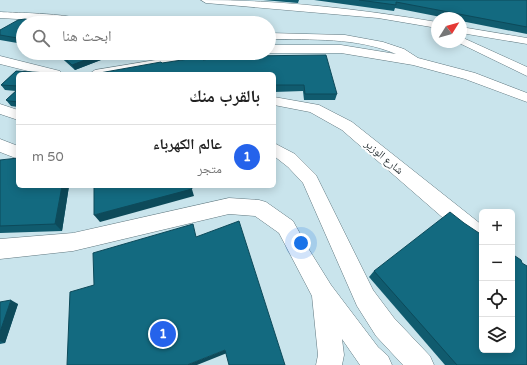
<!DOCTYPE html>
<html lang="ar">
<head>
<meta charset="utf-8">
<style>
	:root { --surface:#fff; --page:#f2f2f2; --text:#222; --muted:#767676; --line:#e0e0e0; --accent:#2563eb }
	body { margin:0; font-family:"Varela Round","Noto Naskh Arabic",sans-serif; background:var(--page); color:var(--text); direction:rtl }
	.controls { position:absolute; right:12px; bottom:12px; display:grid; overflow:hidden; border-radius:6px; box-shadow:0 2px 10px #0003 }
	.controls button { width:36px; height:36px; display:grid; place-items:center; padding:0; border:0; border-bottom:1px solid var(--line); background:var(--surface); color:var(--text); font:20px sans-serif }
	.compass { position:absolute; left:431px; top:12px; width:36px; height:36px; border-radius:50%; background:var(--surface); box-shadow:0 2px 10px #0003; rotate:53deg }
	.you { position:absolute; left:301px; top:243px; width:14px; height:14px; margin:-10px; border:3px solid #fff; border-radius:50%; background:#1a73e8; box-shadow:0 0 0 6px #1a73e833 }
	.badge { display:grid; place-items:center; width:26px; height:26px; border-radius:50%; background:var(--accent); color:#fff; font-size:13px; font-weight:700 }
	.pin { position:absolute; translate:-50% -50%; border:2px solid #fff; box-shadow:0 1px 4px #0006 }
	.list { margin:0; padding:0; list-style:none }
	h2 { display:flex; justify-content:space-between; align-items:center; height:52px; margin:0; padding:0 16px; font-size:17px }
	h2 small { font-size:13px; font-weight:400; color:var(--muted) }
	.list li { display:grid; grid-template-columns:26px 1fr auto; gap:12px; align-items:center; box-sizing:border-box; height:64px; padding:0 16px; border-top:1px solid var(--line) }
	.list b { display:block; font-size:15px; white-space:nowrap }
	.list p { margin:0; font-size:13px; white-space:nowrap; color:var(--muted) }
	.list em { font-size:13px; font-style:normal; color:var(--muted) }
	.icon { flex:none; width:22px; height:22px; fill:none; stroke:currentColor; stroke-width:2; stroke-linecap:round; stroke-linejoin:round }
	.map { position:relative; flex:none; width:527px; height:365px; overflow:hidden; direction:ltr }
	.search { position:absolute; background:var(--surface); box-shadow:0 2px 10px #0003; left:16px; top:16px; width:260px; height:44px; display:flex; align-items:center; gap:10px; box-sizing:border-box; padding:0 14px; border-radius:22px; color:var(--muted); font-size:15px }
	.panel { position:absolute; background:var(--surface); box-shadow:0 2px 10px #0003; left:16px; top:72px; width:260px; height:116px; border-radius:6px; direction:rtl }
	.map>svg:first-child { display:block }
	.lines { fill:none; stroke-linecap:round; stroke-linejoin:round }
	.street-casing { stroke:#607880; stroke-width:1 }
	.street { fill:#fff; fill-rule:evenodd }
	.wall { fill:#105b6e }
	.shaded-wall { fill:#0d4a5a }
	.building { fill:#136a80; stroke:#0d4a5a }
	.labels { text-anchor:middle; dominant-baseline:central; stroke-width:4; stroke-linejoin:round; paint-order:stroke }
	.street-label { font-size:11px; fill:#1c262a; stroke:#fff }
</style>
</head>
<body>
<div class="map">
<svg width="527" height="365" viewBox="0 0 527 365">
	<rect width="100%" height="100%" fill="#c9e4ec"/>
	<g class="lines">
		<g class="street-casing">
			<g id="street">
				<path d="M201,0C281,0 359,9 437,22V28L378,18L206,3Z"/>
				<path d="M0,12C15,13 80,13 88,23L0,18Z"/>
				<path d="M461,27L527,38V44L461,33Z"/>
				<path d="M269,33L345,35L383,42L404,49L418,58L475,73L527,93V102L465,79L413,65L341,53H269V45H341L396,54C356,37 312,40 269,39Z"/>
				<path d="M461,37L527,67V76L457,42H461Z"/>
				<path d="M198,53H226L220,57L118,74H89L95,70Z"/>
				<path d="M0,56L60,71L61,74H40L0,64Z"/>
				<path d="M274,97L319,105L352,122L482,225V245L475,242L457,230L342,130L310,112L274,105Z"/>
				<path d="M0,104L18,110V120L0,114Z"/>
				<path d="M0,139L18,146V159L0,152Z"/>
				<path d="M274,143L295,154L316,175L373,290L394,318L430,356L434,365H403L376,336L357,306L303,183L288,167L274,156Z"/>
				<path d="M229,198L259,200L266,202L293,221L308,248L331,285L378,347L388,356L392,365H360L342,339L344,355L342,365H316L318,355L312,296L279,233L255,216L229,214L73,251L0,259V239L73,233Z"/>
			</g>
		</g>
		<use href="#street" class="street"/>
	</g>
	<g class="wall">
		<path d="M263,0H299L298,3Z"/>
		<path d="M314,0H527V34L461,21V18H446L395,8L394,11Z"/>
		<path d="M23,23V44L0,40V30Z"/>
		<path d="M56,53H119L75,70Z"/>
		<path d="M245,56L337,94L335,100H304L303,91L274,92V74L162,63Z"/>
		<path d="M16,71L48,73L49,74H18V107L11,106L6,100L16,91L5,90L1,85Z"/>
		<path d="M0,160L18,186H69L62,231L0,233Z"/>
		<path d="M374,271L527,365H445L369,277Z"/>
		<path d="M0,302L18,304L5,343L0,344Z"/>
	</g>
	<g class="shaded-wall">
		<path d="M103,53H119L75,70L72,65Z"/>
		<path d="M62,186H69L62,231L55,224Z"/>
		<path d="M191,186L194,196L100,222L94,215Z"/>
		<path d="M11,300L18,304L5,343L0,341V332Z"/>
		<path d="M225,350L227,353L197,365H187Z"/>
	</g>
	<g class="building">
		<path d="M359,0H527V27L396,2V5Z"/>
		<path d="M25,19L46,23H23V39L0,35V30L18,20Z"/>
		<path d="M59,53H103L72,65Z"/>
		<path d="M244,54L245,56L326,55L337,94H305L304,85H274V74H94L161,62L162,63L202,57L203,60Z"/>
		<path d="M16,71L48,73V74H18V86L1,85Z"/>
		<path d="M18,89V102L9,101L6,100Z"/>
		<path d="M18,158V186H62L55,224L0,226V160Z"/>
		<path d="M94,186H191L192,189L94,215Z"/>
		<path d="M450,212L464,223L482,235V350H512V254L521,260L522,263L527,266V365H457L374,271Z"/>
		<path d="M239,221L285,365H229L225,350L187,365H67L70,292L94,285L93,253L193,224L196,237Z"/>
		<path d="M11,300L0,332V302Z"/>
	</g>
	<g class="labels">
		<g class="street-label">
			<text transform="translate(384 157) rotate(40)">شارع الوزير</text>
		</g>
	</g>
</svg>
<div class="controls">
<button>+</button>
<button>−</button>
<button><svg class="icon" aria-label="locate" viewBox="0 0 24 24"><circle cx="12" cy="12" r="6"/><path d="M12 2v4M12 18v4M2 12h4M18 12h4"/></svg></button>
<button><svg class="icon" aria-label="layers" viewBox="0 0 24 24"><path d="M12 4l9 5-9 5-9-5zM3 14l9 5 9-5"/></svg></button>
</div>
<svg class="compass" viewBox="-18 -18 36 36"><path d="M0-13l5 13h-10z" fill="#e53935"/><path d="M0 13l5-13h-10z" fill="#767676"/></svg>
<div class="you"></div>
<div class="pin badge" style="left:163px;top:334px">1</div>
<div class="search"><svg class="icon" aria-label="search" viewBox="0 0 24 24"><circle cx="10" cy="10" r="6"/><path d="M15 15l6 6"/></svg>ابحث هنا</div>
<section class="panel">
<h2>بالقرب منك<small></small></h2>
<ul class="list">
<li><span class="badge">1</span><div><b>عالم الكهرباء</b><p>متجر</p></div><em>50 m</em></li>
</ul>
</section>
</div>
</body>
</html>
